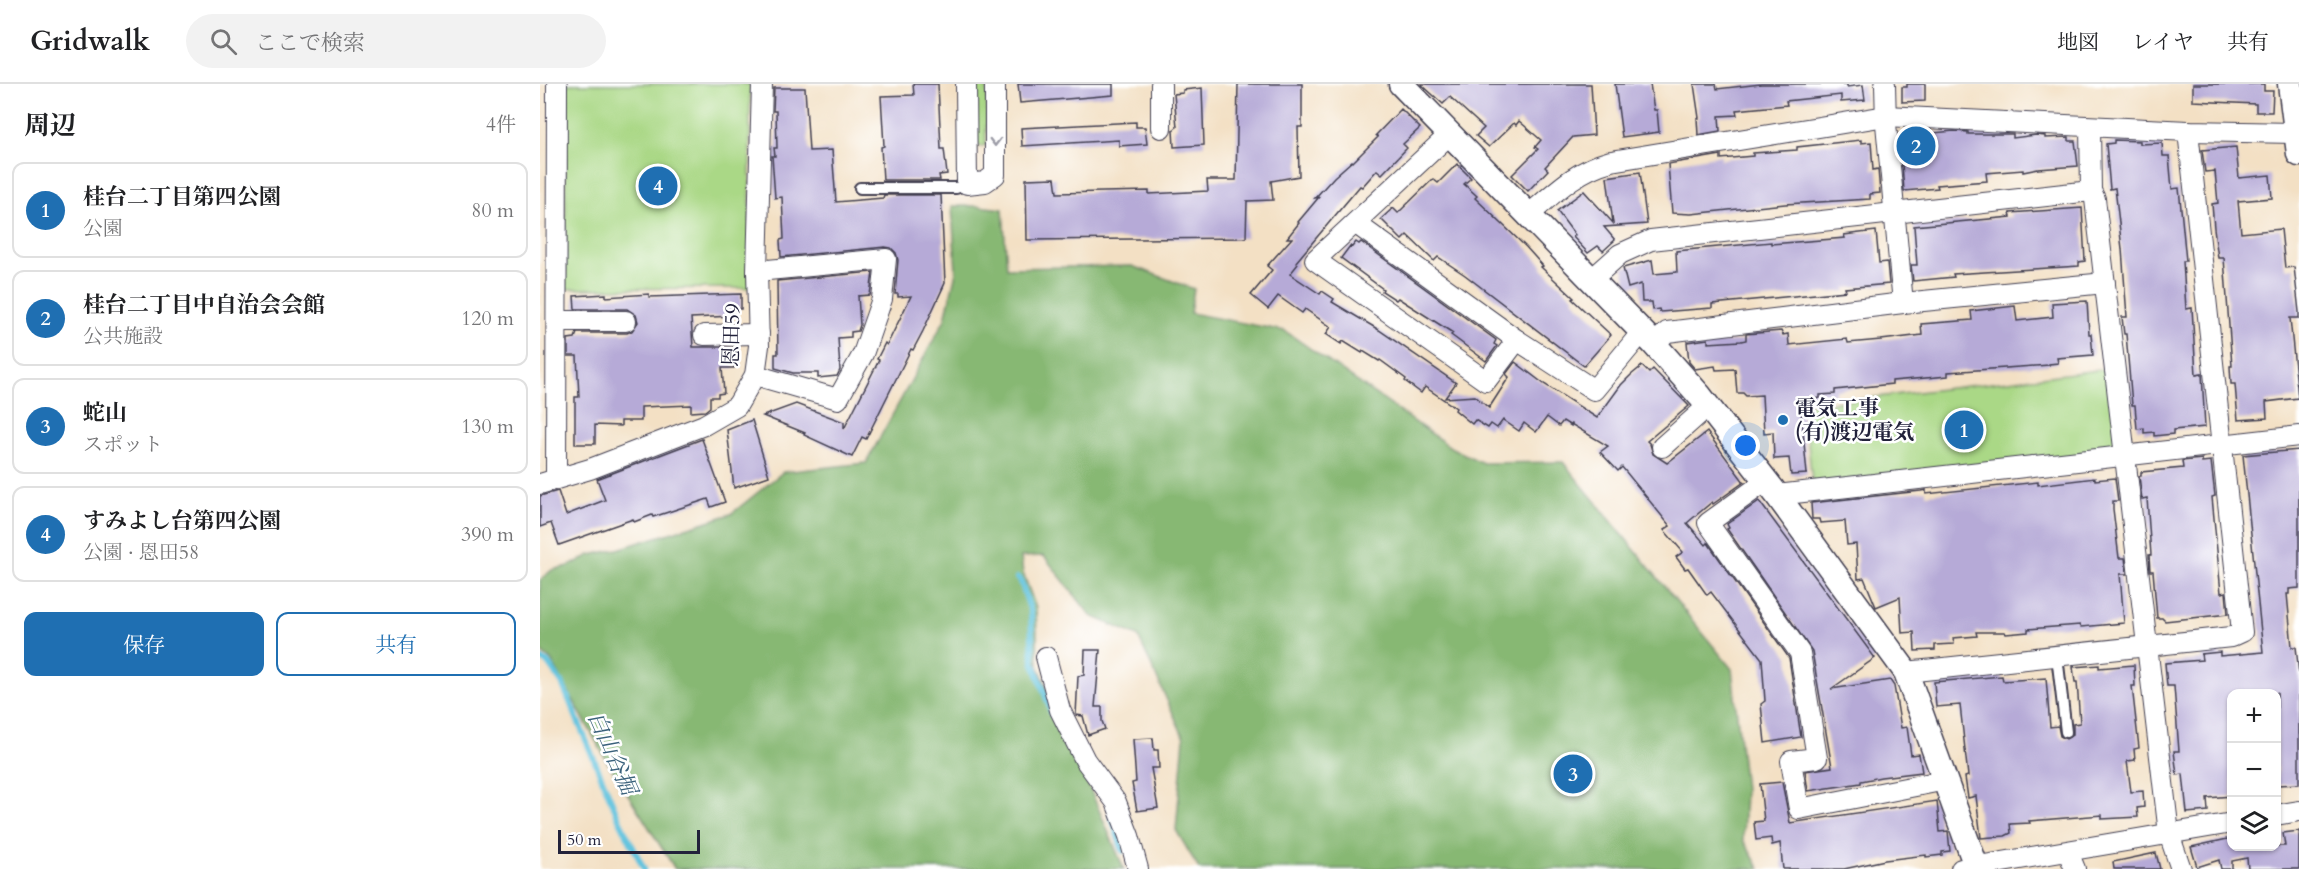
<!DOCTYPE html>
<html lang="ja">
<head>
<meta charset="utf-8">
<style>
	:root { --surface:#fff; --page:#f2f2f2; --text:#202124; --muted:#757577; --line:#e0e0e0; --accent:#1f6fb2 }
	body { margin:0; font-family:Cardo,"Noto Serif JP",serif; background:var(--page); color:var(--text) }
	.controls { position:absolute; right:18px; bottom:18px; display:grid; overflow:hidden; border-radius:12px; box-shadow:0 2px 4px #0004 }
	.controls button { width:54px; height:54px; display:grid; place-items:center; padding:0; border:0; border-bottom:2px solid var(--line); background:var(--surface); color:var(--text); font:30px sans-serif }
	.scale { position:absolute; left:18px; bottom:15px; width:142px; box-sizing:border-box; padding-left:6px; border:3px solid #22223b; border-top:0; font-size:16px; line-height:21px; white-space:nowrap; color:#22223b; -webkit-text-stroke:4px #fff; paint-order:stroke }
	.you { position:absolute; left:1206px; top:362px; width:21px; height:21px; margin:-15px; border:4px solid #fff; border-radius:50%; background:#1a73e8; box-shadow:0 0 0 9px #1a73e833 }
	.badge { display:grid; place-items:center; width:39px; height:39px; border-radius:50%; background:var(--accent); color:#fff; font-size:20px; font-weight:700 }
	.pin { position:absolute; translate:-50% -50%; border:3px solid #fff; box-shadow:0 2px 6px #0006 }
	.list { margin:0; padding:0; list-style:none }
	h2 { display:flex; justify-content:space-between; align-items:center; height:78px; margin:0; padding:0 24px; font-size:26px }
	h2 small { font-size:20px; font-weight:400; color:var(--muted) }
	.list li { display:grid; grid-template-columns:39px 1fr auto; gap:18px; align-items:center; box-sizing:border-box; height:96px; margin:0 12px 12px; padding:0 12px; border:2px solid var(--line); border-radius:12px }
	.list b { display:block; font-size:22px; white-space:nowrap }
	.list p { margin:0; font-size:20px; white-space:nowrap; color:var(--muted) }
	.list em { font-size:20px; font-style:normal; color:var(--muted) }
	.actions { display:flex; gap:12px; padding:18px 24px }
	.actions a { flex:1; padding:14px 0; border:2px solid var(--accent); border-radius:12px; text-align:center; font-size:21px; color:var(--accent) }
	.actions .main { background:var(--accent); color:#fff }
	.icon { flex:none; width:33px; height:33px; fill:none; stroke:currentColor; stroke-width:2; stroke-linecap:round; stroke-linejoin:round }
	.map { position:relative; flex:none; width:1759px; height:785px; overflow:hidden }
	header { display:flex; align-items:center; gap:36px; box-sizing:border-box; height:84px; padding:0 30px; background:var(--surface); border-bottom:2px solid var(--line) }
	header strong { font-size:28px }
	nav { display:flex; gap:33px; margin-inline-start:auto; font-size:21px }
	.search { width:420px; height:54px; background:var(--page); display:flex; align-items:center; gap:15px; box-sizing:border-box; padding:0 21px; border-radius:33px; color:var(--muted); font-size:22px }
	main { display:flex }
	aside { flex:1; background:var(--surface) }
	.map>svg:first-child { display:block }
	.green { fill:#aad886; stroke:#667d60; stroke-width:1.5 }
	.forest { fill:#87b873; stroke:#546d57; stroke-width:1.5 }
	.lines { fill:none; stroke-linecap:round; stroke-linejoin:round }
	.stream { stroke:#60c3de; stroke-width:6 }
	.building { fill:#b6aad7 }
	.service-casing { stroke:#413e50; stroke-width:14 }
	.minor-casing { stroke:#413e50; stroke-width:22 }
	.tertiary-casing { stroke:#413e50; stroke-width:27 }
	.service { stroke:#fff; stroke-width:10 }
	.minor { stroke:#fff; stroke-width:20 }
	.tertiary { stroke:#fff; stroke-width:24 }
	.oneway { stroke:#9c9ca7 }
	.poi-dot { fill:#1f6fb2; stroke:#fff; stroke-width:2 }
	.labels { text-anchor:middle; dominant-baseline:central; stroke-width:5; stroke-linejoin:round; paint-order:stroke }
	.street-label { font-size:21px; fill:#22223b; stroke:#fff }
	.poi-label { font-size:21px; font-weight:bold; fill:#22223b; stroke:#fff; text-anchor:start }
	.water-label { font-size:22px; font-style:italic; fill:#3b627c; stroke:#fff }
</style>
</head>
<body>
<header>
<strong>Gridwalk</strong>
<div class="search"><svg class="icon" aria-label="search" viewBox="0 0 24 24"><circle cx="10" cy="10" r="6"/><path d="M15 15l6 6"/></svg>ここで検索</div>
<nav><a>地図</a><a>レイヤ</a><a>共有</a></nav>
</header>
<main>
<aside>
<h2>周辺<small>4件</small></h2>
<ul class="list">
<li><span class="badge">1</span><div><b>桂台二丁目第四公園</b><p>公園</p></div><em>80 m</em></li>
<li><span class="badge">2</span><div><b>桂台二丁目中自治会会館</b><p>公共施設</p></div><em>120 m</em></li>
<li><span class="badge">3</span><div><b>蛇山</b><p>スポット</p></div><em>130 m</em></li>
<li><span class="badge">4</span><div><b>すみよし台第四公園</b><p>公園 · 恩田58</p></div><em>390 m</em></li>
</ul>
<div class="actions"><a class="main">保存</a><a>共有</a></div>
</aside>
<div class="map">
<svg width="1759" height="785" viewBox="0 0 1759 785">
	<rect width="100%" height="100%" fill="#fff"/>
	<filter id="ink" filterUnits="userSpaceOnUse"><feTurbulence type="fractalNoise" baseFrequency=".0167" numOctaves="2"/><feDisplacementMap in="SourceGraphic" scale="12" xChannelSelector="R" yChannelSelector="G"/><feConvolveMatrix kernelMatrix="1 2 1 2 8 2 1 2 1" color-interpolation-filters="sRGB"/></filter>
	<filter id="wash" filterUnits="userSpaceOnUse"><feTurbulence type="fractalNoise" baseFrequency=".008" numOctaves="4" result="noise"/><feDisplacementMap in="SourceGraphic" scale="24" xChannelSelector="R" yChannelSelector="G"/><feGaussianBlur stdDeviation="1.35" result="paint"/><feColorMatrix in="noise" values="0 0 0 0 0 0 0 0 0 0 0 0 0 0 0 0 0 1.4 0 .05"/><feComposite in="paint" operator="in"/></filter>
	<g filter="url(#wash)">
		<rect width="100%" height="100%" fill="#f3e0c4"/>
		<g class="green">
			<path d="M25,0H210V204L26,205Z"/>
			<path d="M434,0H447L446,61L440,63L435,58Z"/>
			<path d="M1574,284L1585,370L1273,407L1264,322Z"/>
		</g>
		<path class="forest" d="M412,122H437L463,125L467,184L592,182L654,205L650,229L745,247L912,364L943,379L1023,378L1192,585L1205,705L1203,756L1220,785H659L636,746L644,654L598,552L551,532L504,472L481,473L483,489L496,524L498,582L584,785H135L67,677L11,576L0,567V496L12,486L29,482L50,471L78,465L191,430L243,388L326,379L405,235L416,188Z"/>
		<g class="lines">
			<g class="stream">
				<path d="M477,494L480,495L491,528L493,577L512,630"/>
				<path d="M0,575L7,578L22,599L79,735L104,785"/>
				<path d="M571,731L583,767"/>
			</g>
		</g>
		<g id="blocks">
			<g class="building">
				<path d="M373,0H398L401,65H404L407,90L399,91L400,96H343L341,63L344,62L341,12L374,11Z"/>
				<path d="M478,0H573V11L480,19Z"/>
				<path d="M698,0H762V43H758L759,92L731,97L733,116L707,117L706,154L487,156L486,95L515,94L517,109L609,107V110L668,107L667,96H696Z"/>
				<path d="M881,0H1051L1054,51L1033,53L1005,83L1008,86L988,107L972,91L998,65L995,63L1001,56L979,37L976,41L974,39L949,63L936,52L944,44L910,13L903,20Z"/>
				<path d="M1075,0H1110L1114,26H1117L1119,48L1082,53Z"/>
				<path d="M1154,0H1176L1177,5L1221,0H1307V3L1323,1L1325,16L1301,18V11L1246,17L1247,21L1196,26L1197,31L1179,32L1180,47L1158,51L1157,34H1159Z"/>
				<path d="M1367,0H1385V17L1362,18V3H1367Z"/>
				<path d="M1653,0H1724V7H1733L1732,28H1716V20L1653,17Z"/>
				<path d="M234,4H265L269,67L292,66L296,118L343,114L344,111H401L405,199L383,247L373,266L371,265L326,355L322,353L312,373L264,351L265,349L223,332L256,320L304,338V345L339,276L337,275L345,259L347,261L371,212L358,213V210H355L358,176L356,169L351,164L345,163L241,173L240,156L244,155L242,113L235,114L232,72H235L234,64H237L236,27H233Z"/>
				<path d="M662,4L664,61L634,63L633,46L637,43L634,10L643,9V6Z"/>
				<path d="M861,25L880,44L863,60L867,64L842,90L837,86L822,103L820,102L756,178L758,180L750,190L780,210L782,207L794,215L792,218L839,246L916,299L905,314L935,312L949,324L969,293L966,290L975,278L1004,300L1057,334L1081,301L1091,291L1102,282L1109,289L1113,285L1149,322L1107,357L1110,360L1113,370L1127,379L1167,348L1204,398L1173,420L1172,418L1147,439L1166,461L1168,459L1249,574L1261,653L1225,659L1221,620L1225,617L1222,575L1171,508L1167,511L1148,484L1145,485L1136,473L1143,468L1124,446L1130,442L1082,383L1078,387L1060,368L1068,362L1031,340V342L1023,337L1019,342L1007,333L996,348L984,339L979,347L963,336L957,344L951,340L948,344L935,336L932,340L915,326L916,324L885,303L881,309L865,297L866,295L840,276L839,277L823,267L822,269L803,257L801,260L786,250L791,243L765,225L762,229L738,212L728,225L711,211L732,186L727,182L752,154H747L759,139L758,138L779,113L775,114L794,93L812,77L813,78L838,53L836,51Z"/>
				<path d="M596,38V43H605L607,60L579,62V56L482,62L481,44Z"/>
				<path d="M1391,46L1393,49L1414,47L1428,48V50H1473V54L1496,51L1505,52V54L1529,53V57H1535L1538,82L1498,85L1483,88V86L1446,89L1447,97L1397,101L1398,104L1364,107L1360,52H1370L1369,48Z"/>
				<path d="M1321,56V59L1331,58L1333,86L1338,85L1340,109L1330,110V115L1245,120L1151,130L1132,129L1128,80L1181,71V75L1213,72V69L1257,66V63Z"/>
				<path d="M1574,56L1600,57V60L1622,59L1623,72H1629L1632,105L1639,104L1646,177H1643L1646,225L1652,224L1656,291L1662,290L1665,343L1633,346V350L1614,352V348L1604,349V344L1597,345L1595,321H1592L1586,250H1584L1582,233H1587L1582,165L1575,104L1570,105L1566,60L1574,59Z"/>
				<path d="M1696,63L1699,94L1730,91L1732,114L1698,117L1701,149L1741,145L1745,184L1754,183L1759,228V234H1750L1758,314L1726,318L1727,334L1698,336L1695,300H1691L1690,282H1692L1684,174H1678L1674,144L1672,120L1678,119L1675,87L1665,88L1662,66Z"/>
				<path d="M917,80L931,94L924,100L937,112L935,114L986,163L1003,182L1001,183L1034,214L1032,215L1071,251L1044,282L925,191L898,173L894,177L867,151L862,156L841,135L853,124L858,129L893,95L898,99Z"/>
				<path d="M1100,88L1107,140L1064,143L1075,156L1063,167L1058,162L1048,169L1033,153L1035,151L1017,127L1044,107L1073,139L1067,93Z"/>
				<path d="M1542,124L1545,177L1539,178V182L1413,190L1414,193L1373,197L1371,181H1377L1374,142L1471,133L1470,129Z"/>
				<path d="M1336,147L1339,179L1347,178L1349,200L1305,204L1306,207L1172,220V224L1120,228L1119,225L1113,226L1112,218H1102L1101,200L1088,204L1083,184L1112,176L1114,190L1137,188L1136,167L1231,158V160L1305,154L1304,151Z"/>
				<path d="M816,158L819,160L821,158L956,256L954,260L957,262L946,277L911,251L913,249L858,214L856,216L842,207L843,205L801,174L810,162L812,163Z"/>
				<path d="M333,188L330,211L318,212L320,241L318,247L311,248V253L298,254L300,286L297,292L278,294V289H253L235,284V270H238L237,197Z"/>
				<path d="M66,210V213L109,210V213L201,210V225H193V232L151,234L153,263H193L194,284H182L184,309L178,310V313H170V323L165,327L151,328V321L101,323V337H81V342L55,341V360H35V313H39L37,272H28V255L35,254L37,249H87L92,247L98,238L96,231L87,225H35L34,212Z"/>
				<path d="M1547,217L1549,250H1551L1553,271L1517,274L1518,279L1509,280V281L1408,288V292L1352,297V300L1295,306V310L1280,311V314L1260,317L1267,390L1251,391L1249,374L1234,375L1233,348L1224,349L1222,311L1206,312L1203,309H1197L1195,285L1176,286L1175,282L1155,285L1149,278L1147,258L1168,255V259L1201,257L1206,256V250L1241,247L1243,251L1248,250L1249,261L1307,255L1308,259L1341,256L1382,251L1381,240L1432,236L1431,227L1475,222L1477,237L1513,233L1512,219Z"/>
				<path d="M212,336L229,392L194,404L187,346Z"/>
				<path d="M162,355L185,418L171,423L168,415L113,433L112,431L94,438L93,435L19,461L11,439L0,443V412L18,407L26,431L65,416L57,395Z"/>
				<path d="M1759,366V504L1749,505V510H1747L1752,563H1756L1759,590V700L1737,701V609H1692V712L1667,714L1668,727L1647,729L1643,690L1637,691L1634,667H1639L1634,602H1627L1625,579L1662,576L1661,570L1680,568V572L1723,568L1703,371Z"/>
				<path d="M1662,375V378L1671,377L1675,412L1672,413L1681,509L1686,508L1688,530L1625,537L1622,534H1617L1613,487H1610L1609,471H1611L1607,414L1602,415L1599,392H1601V388L1643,384L1642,377Z"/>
				<path d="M1555,394V396L1575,394L1578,417H1573V425L1579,474H1585L1587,490H1580L1584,539L1541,543L1540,541L1488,545V548L1466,550L1465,548H1436L1437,552L1413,554L1414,560L1395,561V566L1375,567L1374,548L1362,549L1360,513L1336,523L1324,494L1318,495L1316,460L1307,461L1305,437L1280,439L1279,435H1272L1271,419L1381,407L1386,406V410L1498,398V401Z"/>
				<path d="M1219,417L1335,574L1291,605L1350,596L1354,602L1361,644L1367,643L1371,671L1379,670L1382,688L1341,693L1321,697V699L1268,707L1265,687L1292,683L1272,567L1187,445L1189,444L1187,440Z"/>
				<path d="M545,566H560L555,623H562V637L565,645L548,651L543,632L536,631L538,592L544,591Z"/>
				<path d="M1559,581V584L1594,581L1595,602H1592L1599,664L1594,665L1595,676L1587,677L1591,708L1603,707L1604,723L1597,724L1598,733L1562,735V731L1489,737L1490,739L1470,740L1471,749L1465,752L1441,754L1436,712L1428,714L1425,693L1428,692L1420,621L1396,623L1394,598L1462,592L1463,597L1506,594L1510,643L1518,642L1520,652L1526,655L1533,650V640L1540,639L1537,598H1535L1533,583Z"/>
				<path d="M613,654L614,666H618L619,684H611L618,724L597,727L592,699L596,698L593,655Z"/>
				<path d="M1242,698L1250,739L1397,717L1400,748L1408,747L1410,767L1402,768V771L1386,773V771L1345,776L1304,785H1243L1240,759L1232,761L1231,754L1216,756L1214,738L1224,737L1220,700Z"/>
				<path d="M1759,747V785H1708L1707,774L1692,777V785H1681L1679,776L1657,783L1651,763L1692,754V762H1745L1743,749Z"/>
				<path d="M1616,769L1620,785H1574L1573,778Z"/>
			</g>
		</g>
	</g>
	<g filter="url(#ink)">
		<use href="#blocks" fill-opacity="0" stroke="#413e50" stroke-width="1.5"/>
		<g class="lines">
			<g class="service-casing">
				<g id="service">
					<path d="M320,104H416L427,100"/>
					<path d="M1517,572L1526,648"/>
				</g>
			</g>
			<g class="minor-casing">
				<g id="minor">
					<path d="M426,0L427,100L445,98L455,91V0"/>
					<path d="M1345,0L1346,40L1363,219"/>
					<path d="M1550,43L1551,107L1555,115L1629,750L1641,785"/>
					<path d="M621,44V0"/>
					<path d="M910,50L775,176L946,297L977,256L1054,306L1102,248"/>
					<path d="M990,130C1016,107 1037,86 1071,77L1346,32L1648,47L1759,49"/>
					<path d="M815,139L977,256"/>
					<path d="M1052,195L1080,170L1111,156L1551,107"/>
					<path d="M17,237H86"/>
					<path d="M164,251L219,250"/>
					<path d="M1114,260L1127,248L1363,219L1565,199"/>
					<path d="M215,291L298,315L323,270L342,215L346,175L217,187"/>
					<path d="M1122,363L1168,322"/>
					<path d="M16,395L17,0"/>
					<path d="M1226,397L1168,439L1260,569L1277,674L1251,677L1259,725L1406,696"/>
					<path d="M0,400L50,385L164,341L197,322L215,291L219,262L217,187L222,0"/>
					<path d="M1237,411L1759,352"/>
					<path d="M506,573L520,626L545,676L576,718L589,752L598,785"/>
					<path d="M1366,588L1691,553L1702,548L1648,47"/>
					<path d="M1736,731L1759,727"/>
					<path d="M1528,768L1535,785"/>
					<path d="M1421,785L1692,739"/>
				</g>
			</g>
			<g class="tertiary-casing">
				<g id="tertiary">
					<path d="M861,0L1114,260L1160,312L1237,411L1366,588L1437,785"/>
					<path d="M1750,0L1759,70"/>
				</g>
			</g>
			<use href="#service" class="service"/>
			<use href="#minor" class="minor"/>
			<use href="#tertiary" class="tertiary"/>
		</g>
		<defs><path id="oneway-chevron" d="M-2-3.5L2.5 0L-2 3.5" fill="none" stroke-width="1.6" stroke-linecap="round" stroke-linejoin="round" transform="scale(1.5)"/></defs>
		<use class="oneway" href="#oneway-chevron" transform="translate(455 58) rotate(90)"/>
	</g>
	<circle class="poi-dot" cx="1243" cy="336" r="6"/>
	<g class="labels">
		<g class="street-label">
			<text transform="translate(192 251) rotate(-88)">恩田59</text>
		</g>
		<g class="poi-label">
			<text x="1255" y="324">電気工事<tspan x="1255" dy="24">(有)渡辺電気</tspan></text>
		</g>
		<g class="water-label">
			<text transform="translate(72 669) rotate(66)">白山谷掘</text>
		</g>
	</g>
</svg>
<div class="controls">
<button>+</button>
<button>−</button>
<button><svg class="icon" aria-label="layers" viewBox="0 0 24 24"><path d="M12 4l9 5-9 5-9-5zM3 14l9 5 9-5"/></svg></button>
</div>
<div class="scale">50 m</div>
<div class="you"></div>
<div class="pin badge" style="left:1424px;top:346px">1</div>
<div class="pin badge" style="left:1376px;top:62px">2</div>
<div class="pin badge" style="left:1033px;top:690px">3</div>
<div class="pin badge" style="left:118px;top:102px">4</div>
</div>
</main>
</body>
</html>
